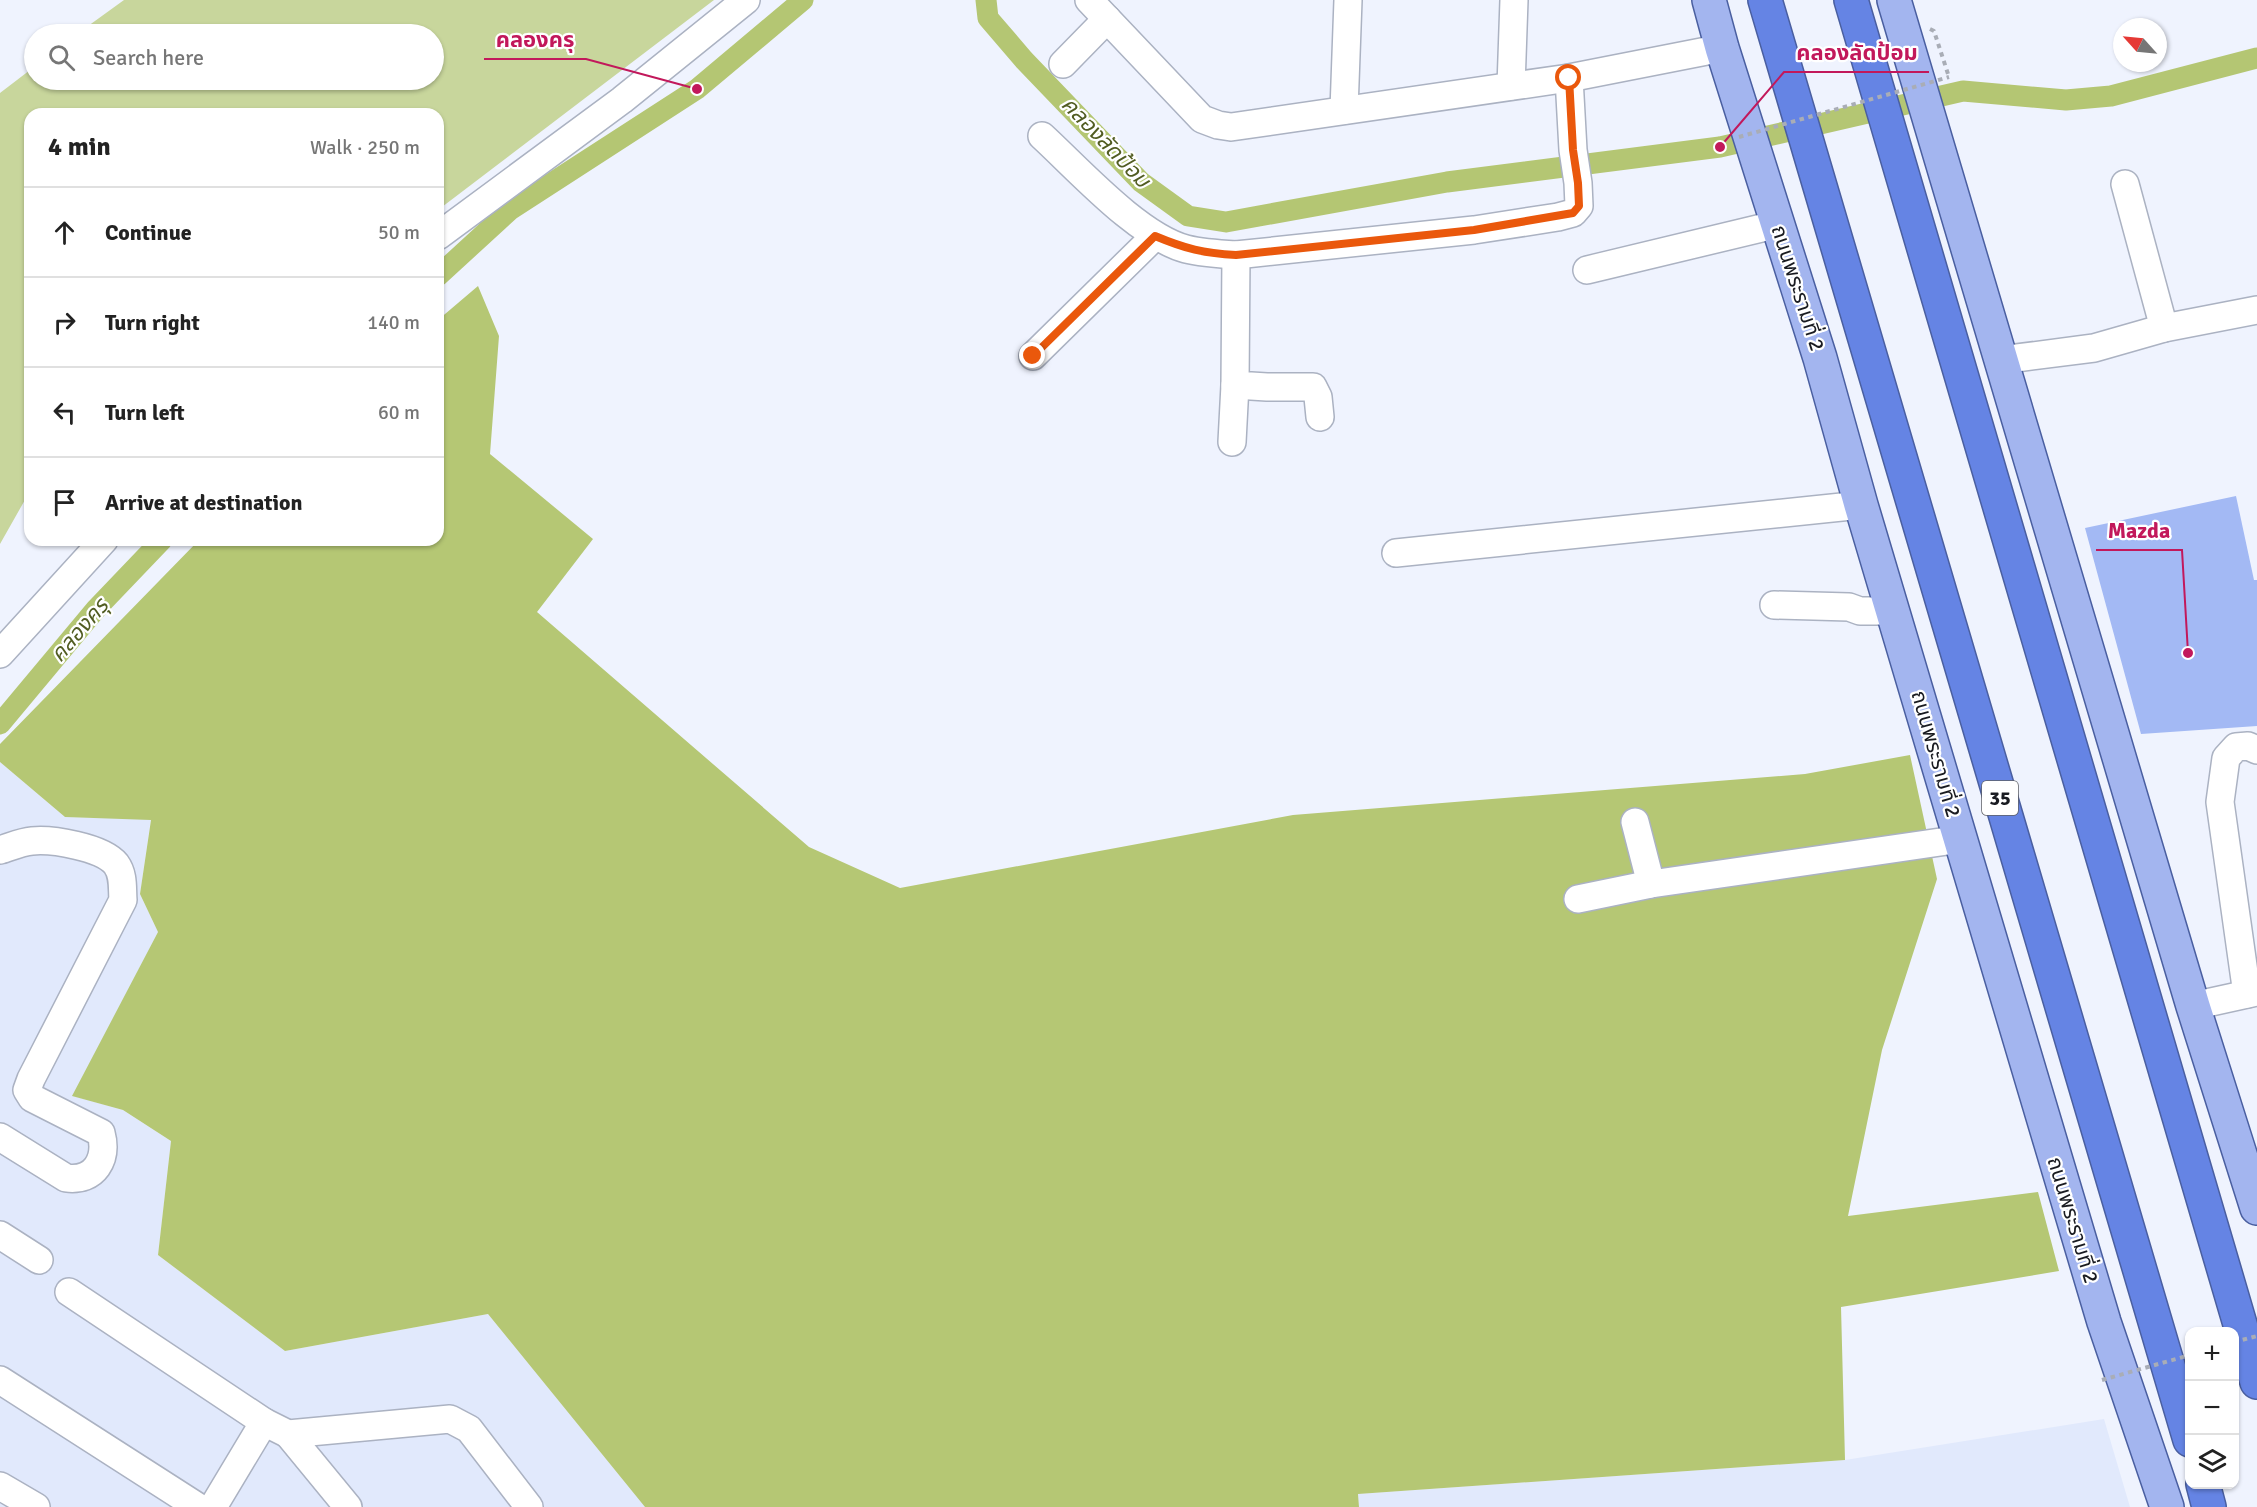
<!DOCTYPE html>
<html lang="en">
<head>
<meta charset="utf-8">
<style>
	:root { --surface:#fff; --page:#f6f6f6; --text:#222; --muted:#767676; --line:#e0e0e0 }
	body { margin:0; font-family:Signika,"Noto Sans Thai",sans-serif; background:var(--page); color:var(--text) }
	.controls { position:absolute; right:18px; bottom:18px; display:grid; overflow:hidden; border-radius:12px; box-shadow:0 2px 4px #0004 }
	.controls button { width:54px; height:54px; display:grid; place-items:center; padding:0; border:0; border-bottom:2px solid var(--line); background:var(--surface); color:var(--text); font:30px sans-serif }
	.compass { position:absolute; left:2113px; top:18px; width:54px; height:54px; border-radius:50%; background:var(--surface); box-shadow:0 2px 4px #0004; rotate:297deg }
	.stop { position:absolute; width:18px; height:18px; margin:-14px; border:4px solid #ea580c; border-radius:50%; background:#fff }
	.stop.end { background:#ea580c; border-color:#fff; box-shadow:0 2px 6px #0008 }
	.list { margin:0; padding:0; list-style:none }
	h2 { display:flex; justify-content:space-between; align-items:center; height:78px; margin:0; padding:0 24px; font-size:26px }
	h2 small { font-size:20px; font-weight:400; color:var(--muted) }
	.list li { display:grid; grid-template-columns:39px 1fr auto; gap:18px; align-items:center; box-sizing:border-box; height:90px; padding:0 24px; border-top:2px solid var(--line) }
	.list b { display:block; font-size:22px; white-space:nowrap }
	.list em { font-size:20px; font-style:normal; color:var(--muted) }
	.icon { flex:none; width:33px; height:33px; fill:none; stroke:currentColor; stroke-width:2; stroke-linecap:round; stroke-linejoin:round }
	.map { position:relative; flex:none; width:2257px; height:1507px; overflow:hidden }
	.search { position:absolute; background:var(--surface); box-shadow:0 2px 4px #0004; left:24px; top:24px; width:420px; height:66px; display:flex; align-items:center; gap:15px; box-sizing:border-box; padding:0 21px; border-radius:33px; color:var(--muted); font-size:22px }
	.panel { position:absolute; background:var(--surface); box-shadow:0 2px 4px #0004; left:24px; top:108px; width:420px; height:438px; border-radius:18px }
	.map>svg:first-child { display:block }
	.built { fill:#e1e9fc }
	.green { fill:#c8d69c }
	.forest { fill:#b5c774 }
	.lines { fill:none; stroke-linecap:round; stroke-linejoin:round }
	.canal { stroke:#b4c673; stroke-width:21 }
	.building { fill:#a3b9f4 }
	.minor-casing { stroke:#abb2c2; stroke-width:30 }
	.major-casing { stroke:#4a5fa0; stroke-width:36 }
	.highway-casing { stroke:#4a5fa0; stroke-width:36 }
	.path { stroke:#a9adb6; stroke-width:4; stroke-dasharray:4.5 4.5; stroke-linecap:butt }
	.minor { stroke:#fff; stroke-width:27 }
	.major { stroke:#a3b5ef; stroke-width:33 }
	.highway { stroke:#6584e4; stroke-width:33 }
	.path-bridge { stroke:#a9adb6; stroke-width:4; stroke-dasharray:4.5 4.5; stroke-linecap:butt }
	.route { stroke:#ea580c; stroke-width:8 }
	.labels { text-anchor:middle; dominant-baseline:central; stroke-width:4.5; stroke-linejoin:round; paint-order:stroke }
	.shield { fill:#fff; stroke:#5e5f64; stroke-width:1.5 }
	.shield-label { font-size:20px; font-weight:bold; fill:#191b21 }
	.street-label { font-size:21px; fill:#191b21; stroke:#fff }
	.water-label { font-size:22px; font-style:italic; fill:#515c21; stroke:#fff }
	.leader { fill:none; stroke:#c2185b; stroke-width:2 }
	.callout-dot { fill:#c2185b; stroke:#fff; stroke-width:2 }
	.callout-label { font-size:22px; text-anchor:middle; font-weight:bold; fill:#c2185b; stroke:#fff; stroke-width:4.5; stroke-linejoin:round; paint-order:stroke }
</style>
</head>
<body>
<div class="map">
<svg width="2257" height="1507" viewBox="0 0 2257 1507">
	<rect width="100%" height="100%" fill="#eff3fe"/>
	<g class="built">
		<path d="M0,762L65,817L151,819L140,894L158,932L73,1096L123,1110L171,1141L158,1255L285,1351L488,1314L645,1507H0Z"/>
		<path d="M2104,1419L2130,1507H1359L1358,1494L1845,1460Z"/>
	</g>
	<path class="green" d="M124,0H714L438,210V114H30V491L0,544V93L34,67V80H434V34H77Z"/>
	<path class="forest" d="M478,286L499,336L490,454L593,539L537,612L809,847L900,888L1293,815L1805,774L1910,755L1937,879L1882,1050L1848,1216L2038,1192L2059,1271L1841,1307L1845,1460L1358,1494L1359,1507H645L488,1314L285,1351L158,1255L171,1141L123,1110L72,1096L158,932L140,894L151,820L65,817L0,762V744L199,540H438V320Z"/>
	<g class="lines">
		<g class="canal">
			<path d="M986,0L988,18L1024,60L1141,182L1188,216L1226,222L1447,182L1720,147L1963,91L2066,100L2111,96L2257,58"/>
			<path d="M438,276L510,210L697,89L803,0"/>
			<path d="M0,724L96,609L162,540"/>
		</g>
	</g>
	<path class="building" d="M2236,496L2254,580H2257V726L2141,734L2085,528Z"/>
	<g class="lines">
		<g class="minor-casing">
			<g id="minor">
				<path d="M1089,0L1202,119L1218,125L1231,127L1569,78L1722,48"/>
				<path d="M1063,64L1107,19"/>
				<path d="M1511,86L1514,0"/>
				<path d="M1344,110L1348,0"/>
				<path d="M1042,136C1079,170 1138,236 1186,249C1202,253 1219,254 1236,255L1474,230L1558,217L1573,213L1579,206L1578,183L1573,150L1569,78"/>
				<path d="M2125,184L2164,328"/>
				<path d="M438,236L622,100L746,0"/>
				<path d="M1236,255L1235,385L1267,387H1313L1318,397L1320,417"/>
				<path d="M1587,270L1778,224"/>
				<path d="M1033,356L1155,236"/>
				<path d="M2001,360L2094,348L2164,328L2257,310"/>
				<path d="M1232,442L1235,385"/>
				<path d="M1396,553L1861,505"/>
				<path d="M1774,605L1849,607L1860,611H1894"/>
				<path d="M0,654L104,540"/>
				<path d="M1635,822L1651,884"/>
				<path d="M0,850C10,847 21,842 32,841C52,839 102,847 116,864C124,875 122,888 123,900L31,1079L27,1090L32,1098L101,1133C108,1159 95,1182 66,1178L0,1137"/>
				<path d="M1578,899L1651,884L1961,839"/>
				<path d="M2247,994L2220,802L2226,758L2236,747L2248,746L2257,750"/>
				<path d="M2193,1006L2257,992"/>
				<path d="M0,1235L39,1260"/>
				<path d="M69,1292L264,1422"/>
				<path d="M0,1380L198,1507"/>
				<path d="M288,1434L348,1507"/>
				<path d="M0,1486L36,1507"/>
				<path d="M213,1507L264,1422L288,1434L450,1419L469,1429L529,1507"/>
			</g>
		</g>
		<g class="major-casing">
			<g id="major">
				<path d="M1709,0L1722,48L1820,358L1861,505L2104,1322L2167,1507"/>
				<path d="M1894,0L2193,1006L2257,1208"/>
			</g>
		</g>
		<g class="highway-casing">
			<g id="highway">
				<path d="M1765,0L2190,1440"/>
				<path d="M1851,0L2257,1382"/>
				<path d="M2203,1484L2209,1507"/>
			</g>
		</g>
		<path class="path" d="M1930,29L1934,31L1949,77"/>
		<use href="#minor" class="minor"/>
		<use href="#major" class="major"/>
		<use href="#highway" class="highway"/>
		<g class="path-bridge">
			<path d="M1739,137L1949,77"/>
			<path d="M2234,1342L2257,1336"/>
			<path d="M2102,1380L2190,1355"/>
		</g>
	</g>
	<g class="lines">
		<path class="route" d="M1033,356L1155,236C1186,249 1203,253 1236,255L1474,230L1573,213L1579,206L1578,183L1573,150L1569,78"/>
	</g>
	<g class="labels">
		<rect class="shield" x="1982" y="781" width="36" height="34" rx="4.5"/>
		<g class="shield-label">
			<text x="2000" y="798">35</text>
		</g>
		<g class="street-label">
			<text transform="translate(1798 288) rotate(72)">ถนนพระรามที่ 2</text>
			<text transform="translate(1936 754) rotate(74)">ถนนพระรามที่ 2</text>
			<text transform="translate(2073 1220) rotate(73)">ถนนพระรามที่ 2</text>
		</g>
		<g class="water-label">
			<text transform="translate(1106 142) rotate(46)">คลองลัดป้อม</text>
			<text transform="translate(79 630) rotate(-49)">คลองครุ</text>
		</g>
	</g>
	<path class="leader" d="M697 89L586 59H484M1720 147L1784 72H1929M2188 653L2182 550H2096"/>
	<g class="callout-dot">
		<circle cx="697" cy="89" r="6"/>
		<circle cx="1720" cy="147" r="6"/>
		<circle cx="2188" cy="653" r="6"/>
	</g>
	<g class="callout-label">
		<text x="535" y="47">คลองครุ</text>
		<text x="1857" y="60">คลองลัดป้อม</text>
		<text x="2139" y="538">Mazda</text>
	</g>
</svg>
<div class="controls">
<button>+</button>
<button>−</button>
<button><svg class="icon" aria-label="layers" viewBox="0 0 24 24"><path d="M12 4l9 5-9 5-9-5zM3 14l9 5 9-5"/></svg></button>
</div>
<svg class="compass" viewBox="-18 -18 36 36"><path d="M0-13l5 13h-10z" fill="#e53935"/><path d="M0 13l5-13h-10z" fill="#767676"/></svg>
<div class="stop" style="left:1569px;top:78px"></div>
<div class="stop end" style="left:1033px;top:356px"></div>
<div class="search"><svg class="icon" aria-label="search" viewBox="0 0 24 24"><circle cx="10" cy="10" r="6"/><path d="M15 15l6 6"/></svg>Search here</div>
<section class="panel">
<h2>4 min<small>Walk · 250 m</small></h2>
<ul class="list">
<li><svg class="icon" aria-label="ahead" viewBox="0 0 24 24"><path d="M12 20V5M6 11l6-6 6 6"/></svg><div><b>Continue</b></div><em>50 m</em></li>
<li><svg class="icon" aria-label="right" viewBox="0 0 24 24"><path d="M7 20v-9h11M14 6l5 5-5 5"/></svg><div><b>Turn right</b></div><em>140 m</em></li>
<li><svg class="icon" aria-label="left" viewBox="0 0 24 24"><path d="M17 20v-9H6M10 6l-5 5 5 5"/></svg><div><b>Turn left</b></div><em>60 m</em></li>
<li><svg class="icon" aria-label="arrive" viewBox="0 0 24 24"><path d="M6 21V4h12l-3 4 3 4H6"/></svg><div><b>Arrive at destination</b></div></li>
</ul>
</section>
</div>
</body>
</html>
